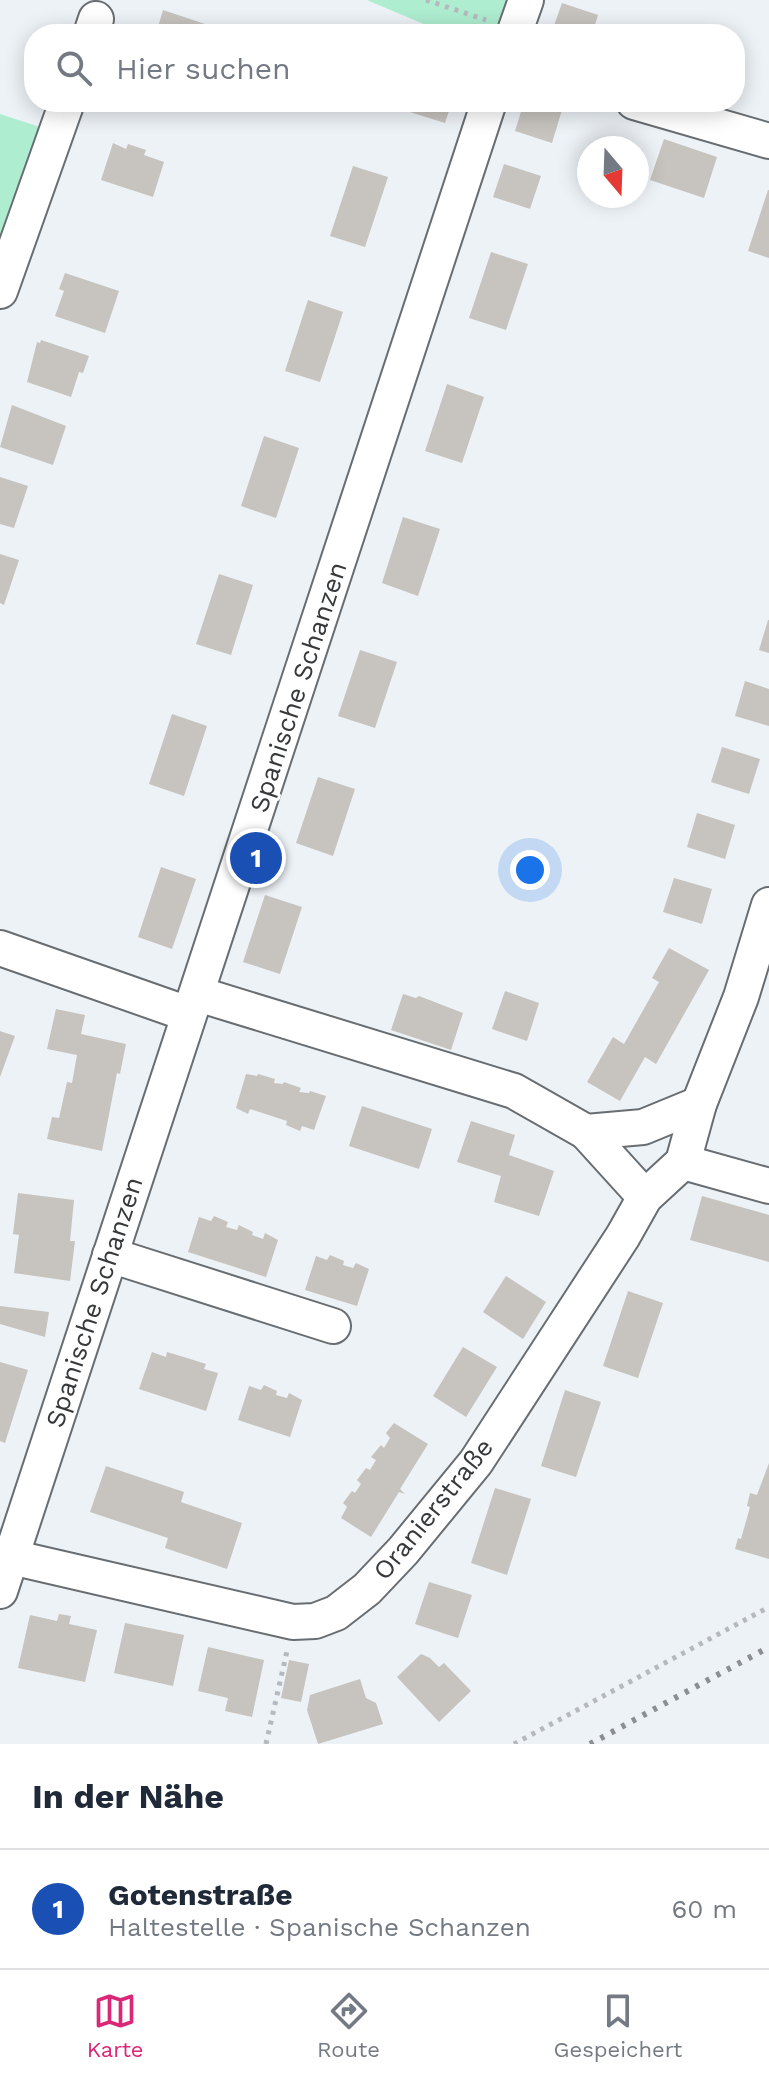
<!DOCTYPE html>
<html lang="de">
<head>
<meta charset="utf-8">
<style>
	:root { --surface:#fff; --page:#f6f6f7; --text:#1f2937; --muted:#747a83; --line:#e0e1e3; --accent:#db2777 }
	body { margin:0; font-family:"Work Sans",sans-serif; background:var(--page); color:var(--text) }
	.compass { position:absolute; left:577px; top:136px; width:72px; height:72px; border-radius:50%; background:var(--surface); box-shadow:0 4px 20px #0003; rotate:161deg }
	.you { position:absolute; left:530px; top:870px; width:28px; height:28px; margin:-20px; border:6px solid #fff; border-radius:50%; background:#1a73e8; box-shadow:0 0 0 12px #1a73e833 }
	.badge { display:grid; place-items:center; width:52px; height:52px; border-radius:50%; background:var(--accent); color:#fff; font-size:26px; font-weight:700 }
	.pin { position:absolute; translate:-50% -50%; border:4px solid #fff; box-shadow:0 2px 8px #0006 }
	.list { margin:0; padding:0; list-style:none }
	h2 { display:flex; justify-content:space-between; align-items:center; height:104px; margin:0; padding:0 32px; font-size:34px }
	h2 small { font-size:26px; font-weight:400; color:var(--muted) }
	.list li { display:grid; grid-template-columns:52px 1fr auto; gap:24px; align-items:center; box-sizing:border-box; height:120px; padding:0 32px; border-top:2px solid var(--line) }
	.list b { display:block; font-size:30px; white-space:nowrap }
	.list p { margin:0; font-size:26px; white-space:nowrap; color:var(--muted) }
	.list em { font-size:26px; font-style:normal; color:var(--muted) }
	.icon { flex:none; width:44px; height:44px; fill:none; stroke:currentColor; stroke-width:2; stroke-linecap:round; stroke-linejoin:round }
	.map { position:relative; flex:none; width:769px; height:1744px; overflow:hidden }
	.search { position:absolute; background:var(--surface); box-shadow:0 4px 20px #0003; left:24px; right:24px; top:24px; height:88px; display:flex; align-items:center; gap:20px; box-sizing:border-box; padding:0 28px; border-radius:32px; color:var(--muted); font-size:30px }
	.sheet { height:224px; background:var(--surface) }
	nav { display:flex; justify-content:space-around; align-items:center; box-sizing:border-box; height:112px; border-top:2px solid var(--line); background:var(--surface); font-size:22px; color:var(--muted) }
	nav a { display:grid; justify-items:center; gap:4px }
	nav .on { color:var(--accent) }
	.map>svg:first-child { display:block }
	.green { fill:#aeedd0 }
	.building { fill:#c7c3be }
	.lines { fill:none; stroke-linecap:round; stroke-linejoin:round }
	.minor-casing { stroke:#686d71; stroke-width:38 }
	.path { stroke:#b5b9bd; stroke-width:5; stroke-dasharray:4 6; stroke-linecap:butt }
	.minor { stroke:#fff; stroke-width:34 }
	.rail { stroke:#8b8f92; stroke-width:6; stroke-dasharray:4 8; stroke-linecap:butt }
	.labels { text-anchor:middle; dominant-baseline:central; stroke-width:6; stroke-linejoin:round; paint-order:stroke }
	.street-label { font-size:26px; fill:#36383a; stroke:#fefefe }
</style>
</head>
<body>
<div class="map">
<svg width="769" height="1744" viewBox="0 0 769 1744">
	<rect width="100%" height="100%" fill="#edf2f7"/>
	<g class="green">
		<path d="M367,0H526L514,34H447Z"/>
		<path d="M0,114L46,129L0,269Z"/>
	</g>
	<g class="building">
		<path d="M562,3L598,15L592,34H551Z"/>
		<path d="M163,10L211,26L208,34H156Z"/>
		<path d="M413,102H452L445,123L410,112Z"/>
		<path d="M524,102H538L562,110L552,143L515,131Z"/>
		<path d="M664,139L717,157L704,198L650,180Z"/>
		<path d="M113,143L126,149L128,144L146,150L144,155L164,162L153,197L101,180Z"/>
		<path d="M504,164L541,176L530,209L493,197Z"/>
		<path d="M353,166L388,177L365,247L330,236Z"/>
		<path d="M768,190H769V258L748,251Z"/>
		<path d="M491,252L528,264L506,330L469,318Z"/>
		<path d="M65,273L119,291L105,333L55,316L64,291L59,289Z"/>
		<path d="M308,300L343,312L320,382L285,371Z"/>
		<path d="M41,340L89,356L83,373L79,372L71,397L27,382L37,342L40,343Z"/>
		<path d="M447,384L484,397L462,463L425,451Z"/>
		<path d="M12,405L66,426L53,465L0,447Z"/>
		<path d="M264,436L299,448L276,518L241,506Z"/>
		<path d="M0,477L28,486L14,528L0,524Z"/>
		<path d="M403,517L440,529L418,596L382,583Z"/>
		<path d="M0,554L19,560L4,605L0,603Z"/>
		<path d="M219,574L253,585L231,655L196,644Z"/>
		<path d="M768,620H769V653L759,650Z"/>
		<path d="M360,650L397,662L375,728L338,716Z"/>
		<path d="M745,681L769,689V726L735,716Z"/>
		<path d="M172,714L207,726L184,796L149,784Z"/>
		<path d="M722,747L760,759L749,794L711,782Z"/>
		<path d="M318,777L355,789L333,856L296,843Z"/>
		<path d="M697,813L735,825L725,859L687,847Z"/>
		<path d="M161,867L196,879L172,949L138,937Z"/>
		<path d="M674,878L712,889L702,924L663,912Z"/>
		<path d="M265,895L302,907L280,974L243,962Z"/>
		<path d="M669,948L709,970L656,1064L645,1057L620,1101L587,1082L613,1037L624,1044L659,982L652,978Z"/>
		<path d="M505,991L539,1003L527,1041L492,1029Z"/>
		<path d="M403,994L416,998L419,996L463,1013L451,1050L391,1030Z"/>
		<path d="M56,1009L85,1015L81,1034L126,1044L120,1074L117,1073L102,1151L47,1139L52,1117L59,1118L67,1082L72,1083L77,1055L47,1049Z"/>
		<path d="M0,1031L15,1036L0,1077Z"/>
		<path d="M246,1074L257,1076L258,1074L275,1079L274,1083L283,1084L284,1082L301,1088L299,1092L309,1093L310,1091L326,1096L314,1130L302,1126L300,1131L286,1125L287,1121L250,1109L248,1114L236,1108Z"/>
		<path d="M362,1106L432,1129L419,1169L349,1146Z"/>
		<path d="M471,1121L515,1135L509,1155L554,1171L539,1216L494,1202L501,1176L457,1162Z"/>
		<path d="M18,1193L74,1200L70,1241H75L70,1281L14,1273L19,1235L13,1234Z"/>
		<path d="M702,1196L769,1215V1262L690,1240Z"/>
		<path d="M214,1216L228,1222L226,1227L237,1230L239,1225L253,1232L252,1235L263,1239L265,1233L278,1240L266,1277L188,1252L199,1217L211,1221Z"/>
		<path d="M330,1255L344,1261L343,1265L353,1268L356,1263L369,1269L357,1306L305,1290L316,1256L327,1260Z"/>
		<path d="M506,1276L546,1302L523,1339L483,1312Z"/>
		<path d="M628,1291L663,1303L638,1378L603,1366Z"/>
		<path d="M0,1306L49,1312L45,1337L0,1324Z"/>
		<path d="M463,1347L497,1367L466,1417L433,1396Z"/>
		<path d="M152,1352L166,1357L167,1352L187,1358L206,1364L204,1369L218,1373L206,1411L139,1389Z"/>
		<path d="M0,1362L28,1370L5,1443L0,1441Z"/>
		<path d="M264,1385L277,1391L276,1395L287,1398L289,1393L302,1400L290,1437L238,1420L249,1386L261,1390Z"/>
		<path d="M565,1390L601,1402L576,1477L541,1466Z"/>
		<path d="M394,1423L428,1444L400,1489L405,1494L399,1492L371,1537L341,1518L347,1507L343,1503L352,1491L355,1493L361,1484L357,1480L366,1468L370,1470L376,1460L371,1457L381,1445L384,1448L390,1438L386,1433Z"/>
		<path d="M769,1463V1559L735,1549L738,1538L741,1539L750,1507L747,1506L750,1493L757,1495Z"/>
		<path d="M106,1466L184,1492L181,1502L242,1523L227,1569L165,1548L168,1538L90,1512Z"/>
		<path d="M495,1488L531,1499L507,1575L471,1563Z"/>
		<path d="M429,1582L472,1595L458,1638L415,1624Z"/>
		<path d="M59,1614L71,1616L69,1624L97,1630L85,1682L18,1668L30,1615L57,1621Z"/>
		<path d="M125,1623L184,1635L173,1686L114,1673Z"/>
		<path d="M208,1647L264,1660L252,1717L225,1711L228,1698L198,1691Z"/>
		<path d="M421,1654L430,1658L439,1667L444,1663L471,1691L439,1722L397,1677Z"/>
		<path d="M289,1660L309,1664L301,1702L281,1698Z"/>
		<path d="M360,1679L366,1698L376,1703L383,1724L318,1744L307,1710L310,1695Z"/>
	</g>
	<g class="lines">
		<g class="minor-casing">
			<g id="minor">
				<path d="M91,34L96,19"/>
				<path d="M514,34L526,0"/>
				<path d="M634,102L769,141"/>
				<path d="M0,291L67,102"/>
				<path d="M0,948L188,1014"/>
				<path d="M198,994L514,1091L586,1132L643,1127L699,1104"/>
				<path d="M586,1132L645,1197"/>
				<path d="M683,1162L699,1104L741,997L769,905"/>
				<path d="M683,1162L769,1186"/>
				<path d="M110,1255L333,1326"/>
				<path d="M11,1557L293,1622L315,1621L336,1613L367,1589L403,1551L476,1462L623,1236L645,1197L683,1162"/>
				<path d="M0,1591L489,102"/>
			</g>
		</g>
		<g class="path">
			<path d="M426,0L486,20"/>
			<path d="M266,1744L287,1651"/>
			<path d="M514,1744L769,1607"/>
		</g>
		<use href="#minor" class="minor"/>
		<path class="rail" d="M590,1744L769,1647"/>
	</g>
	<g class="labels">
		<g class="street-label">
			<text transform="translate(298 687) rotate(-72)">Spanische Schanzen</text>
			<text transform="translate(94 1302) rotate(-72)">Spanische Schanzen</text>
			<text transform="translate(433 1509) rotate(-51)">Oranierstraße</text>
		</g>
	</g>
</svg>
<svg class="compass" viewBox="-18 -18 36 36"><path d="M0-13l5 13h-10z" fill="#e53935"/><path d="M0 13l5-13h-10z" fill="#747a83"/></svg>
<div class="you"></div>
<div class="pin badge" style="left:256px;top:858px;background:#1a4fb4">1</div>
<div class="search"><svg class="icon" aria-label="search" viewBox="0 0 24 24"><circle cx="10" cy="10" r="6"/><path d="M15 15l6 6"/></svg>Hier suchen</div>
</div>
<section class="sheet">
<h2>In der Nähe<small></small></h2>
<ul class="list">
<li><span class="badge" style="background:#1a4fb4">1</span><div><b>Gotenstraße</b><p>Haltestelle · Spanische Schanzen</p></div><em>60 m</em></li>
</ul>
</section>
<nav>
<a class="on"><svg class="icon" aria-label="map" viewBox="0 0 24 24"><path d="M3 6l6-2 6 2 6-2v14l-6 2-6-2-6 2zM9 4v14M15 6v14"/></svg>Karte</a>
<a><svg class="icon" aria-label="directions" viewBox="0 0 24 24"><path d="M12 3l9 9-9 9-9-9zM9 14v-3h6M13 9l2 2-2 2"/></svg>Route</a>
<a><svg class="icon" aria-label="saved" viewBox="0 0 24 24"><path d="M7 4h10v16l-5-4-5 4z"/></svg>Gespeichert</a>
</nav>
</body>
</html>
